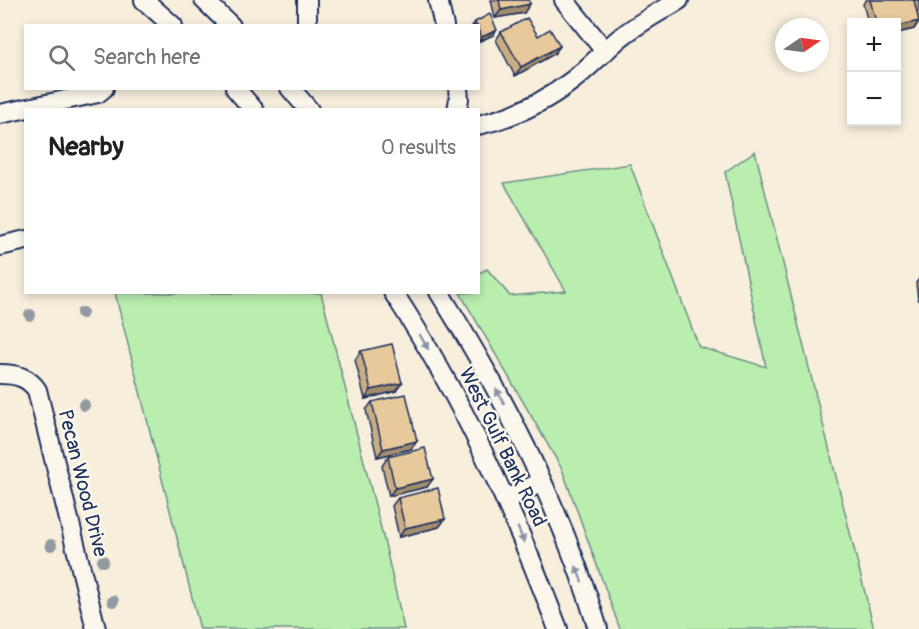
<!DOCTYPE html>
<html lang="en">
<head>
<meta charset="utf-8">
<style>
	:root { --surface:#fff; --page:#f6f6f6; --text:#202124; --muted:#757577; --line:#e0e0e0 }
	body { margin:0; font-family:Pangolin,sans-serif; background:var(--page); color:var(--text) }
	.controls { position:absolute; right:18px; top:18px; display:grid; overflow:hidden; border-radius:0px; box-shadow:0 3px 9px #0003 }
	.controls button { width:54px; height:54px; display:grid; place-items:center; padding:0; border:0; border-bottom:2px solid var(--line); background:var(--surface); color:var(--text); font:30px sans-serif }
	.compass { position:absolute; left:775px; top:18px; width:54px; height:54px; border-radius:50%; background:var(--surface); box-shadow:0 3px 9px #0003; rotate:77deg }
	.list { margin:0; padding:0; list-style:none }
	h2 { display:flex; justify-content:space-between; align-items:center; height:78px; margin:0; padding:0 24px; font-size:26px }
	h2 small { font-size:20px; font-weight:400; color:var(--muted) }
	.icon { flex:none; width:33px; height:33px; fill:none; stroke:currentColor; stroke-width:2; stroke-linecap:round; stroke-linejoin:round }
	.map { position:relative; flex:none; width:919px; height:629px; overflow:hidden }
	.search { position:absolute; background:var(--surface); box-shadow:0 3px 9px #0003; left:24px; top:24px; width:456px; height:66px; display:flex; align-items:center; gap:15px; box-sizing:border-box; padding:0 21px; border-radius:0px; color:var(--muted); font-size:22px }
	.panel { position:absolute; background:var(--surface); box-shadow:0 3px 9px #0003; left:24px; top:108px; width:456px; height:186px; border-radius:0px }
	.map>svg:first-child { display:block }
	.green { fill:#b9eeaf; stroke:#6a8e86; stroke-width:1.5 }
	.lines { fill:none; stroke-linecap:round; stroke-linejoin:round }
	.minor-casing { stroke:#1b2f5e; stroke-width:22 }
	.minor { stroke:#fbf7ec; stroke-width:18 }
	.tree { fill:#909aa0 }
	.wall { fill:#c8ad85; stroke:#1b2f5e; stroke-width:1.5 }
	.shaded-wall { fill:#a28d6c; stroke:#1b2f5e; stroke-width:1.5 }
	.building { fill:#e8c99b; stroke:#1b2f5e; stroke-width:1.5 }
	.oneway { fill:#8b93a5 }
	.labels { text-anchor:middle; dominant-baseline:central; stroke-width:5; stroke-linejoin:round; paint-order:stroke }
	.street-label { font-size:20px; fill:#1b2f5e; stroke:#fbf7ec }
</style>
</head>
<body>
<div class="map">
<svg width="919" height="629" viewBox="0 0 919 629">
	<rect width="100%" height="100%" fill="#f7eedc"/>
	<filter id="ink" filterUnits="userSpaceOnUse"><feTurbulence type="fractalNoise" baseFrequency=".0167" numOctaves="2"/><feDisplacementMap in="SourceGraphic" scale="12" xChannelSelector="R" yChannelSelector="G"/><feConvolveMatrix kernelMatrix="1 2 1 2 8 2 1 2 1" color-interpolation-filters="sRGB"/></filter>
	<g filter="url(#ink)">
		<g class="green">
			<path d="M755,151L874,629H620L562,469L460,293L478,292L479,273L487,269L510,296L566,291L504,183L630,164L699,347L766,367L725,172Z"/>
			<path d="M115,293H321L385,544L404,629H200Z"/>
		</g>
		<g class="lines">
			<g class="minor-casing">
				<g id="minor">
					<path d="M144,0L173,26"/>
					<path d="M204,0L231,26"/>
					<path d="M438,0L444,26"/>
					<path d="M564,0L605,51"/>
					<path d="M307,21V0"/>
					<path d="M235,88L254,110"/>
					<path d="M290,88L309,110"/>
					<path d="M457,110L459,99L458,88"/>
					<path d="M0,114L98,93L104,88"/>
					<path d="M478,125C513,117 545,102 573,80C590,67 604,51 621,37C639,23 659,12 679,0"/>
					<path d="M0,246L26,240"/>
					<path d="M393,292C463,399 513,510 558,629"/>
					<path d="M439,292C505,397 562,510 598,629"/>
					<path d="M0,374C16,374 28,377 37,390L96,629"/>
					<path d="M506,499L542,482"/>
				</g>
			</g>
			<use href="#minor" class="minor"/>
		</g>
		<g class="tree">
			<circle cx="82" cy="313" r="6"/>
			<circle cx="30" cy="315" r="6"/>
			<circle cx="84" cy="405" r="6"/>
			<circle cx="51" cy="545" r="6"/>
			<circle cx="103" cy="561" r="6"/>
			<circle cx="113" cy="601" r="6"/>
		</g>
		<g class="wall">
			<path d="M491,0H529L524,13L495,18Z"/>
			<path d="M866,0H919V11H917L919,21L914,29L897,33V22H868L863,4Z"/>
			<path d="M475,22L493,35L478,42V26H472Z"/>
			<path d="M501,32L538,36L560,46L554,54L515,76L496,40Z"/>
			<path d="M919,279V299L918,300L916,283Z"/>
			<path d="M361,351L396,391L365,399L355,360Z"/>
			<path d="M372,402L417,441L411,449L377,457L366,410Z"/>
			<path d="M388,457L427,487L389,496L382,466Z"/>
			<path d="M398,498L445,519L439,527L399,537L392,506Z"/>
		</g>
		<g class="shaded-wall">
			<path d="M530,4L524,13L495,18L501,10Z"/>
			<path d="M919,21L914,29L897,33V26Z"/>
			<path d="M497,30L493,35L478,42L482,37Z"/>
			<path d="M560,46L554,54L515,76L521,67Z"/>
			<path d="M402,383L396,391L365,399L371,390Z"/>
			<path d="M417,441L411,449L377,457L383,449Z"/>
			<path d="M433,479L427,487L389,496L395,488Z"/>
			<path d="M445,519L439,527L399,537L405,528Z"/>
		</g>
		<g class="building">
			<path d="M499,0H529L530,4L501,10Z"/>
			<path d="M870,0H914L919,21L897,26V22H876Z"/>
			<path d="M490,14L497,30L482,37L478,30V26H476L475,22Z"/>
			<path d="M527,18L538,36L550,29L560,46L521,67L501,32Z"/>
			<path d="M392,344L402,383L371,390L361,351Z"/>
			<path d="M406,394L417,441L383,449L372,402Z"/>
			<path d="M425,448L433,479L395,488L388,457Z"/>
			<path d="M438,488L445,519L405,528L398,498Z"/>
		</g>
		<defs><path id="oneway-solid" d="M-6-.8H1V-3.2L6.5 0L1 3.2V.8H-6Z" transform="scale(1.5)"/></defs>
		<g class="oneway">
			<use href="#oneway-solid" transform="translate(424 342) rotate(60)"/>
			<use href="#oneway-solid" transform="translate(500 396) rotate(-119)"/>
			<use href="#oneway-solid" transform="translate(521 535) rotate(67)"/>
			<use href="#oneway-solid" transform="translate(579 574) rotate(-111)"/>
		</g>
	</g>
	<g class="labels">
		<g class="street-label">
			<text transform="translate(503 447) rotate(64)">West Gulf Bank Road</text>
			<text transform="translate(83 483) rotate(76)">Pecan Wood Drive</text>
		</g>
	</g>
</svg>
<div class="controls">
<button>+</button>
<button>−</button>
</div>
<svg class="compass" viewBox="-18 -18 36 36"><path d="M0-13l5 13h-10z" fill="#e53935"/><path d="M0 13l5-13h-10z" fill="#757577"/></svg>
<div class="search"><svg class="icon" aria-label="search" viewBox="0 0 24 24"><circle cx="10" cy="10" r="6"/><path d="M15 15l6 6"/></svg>Search here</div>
<section class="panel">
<h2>Nearby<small>0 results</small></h2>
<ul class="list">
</ul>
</section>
</div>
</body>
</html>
